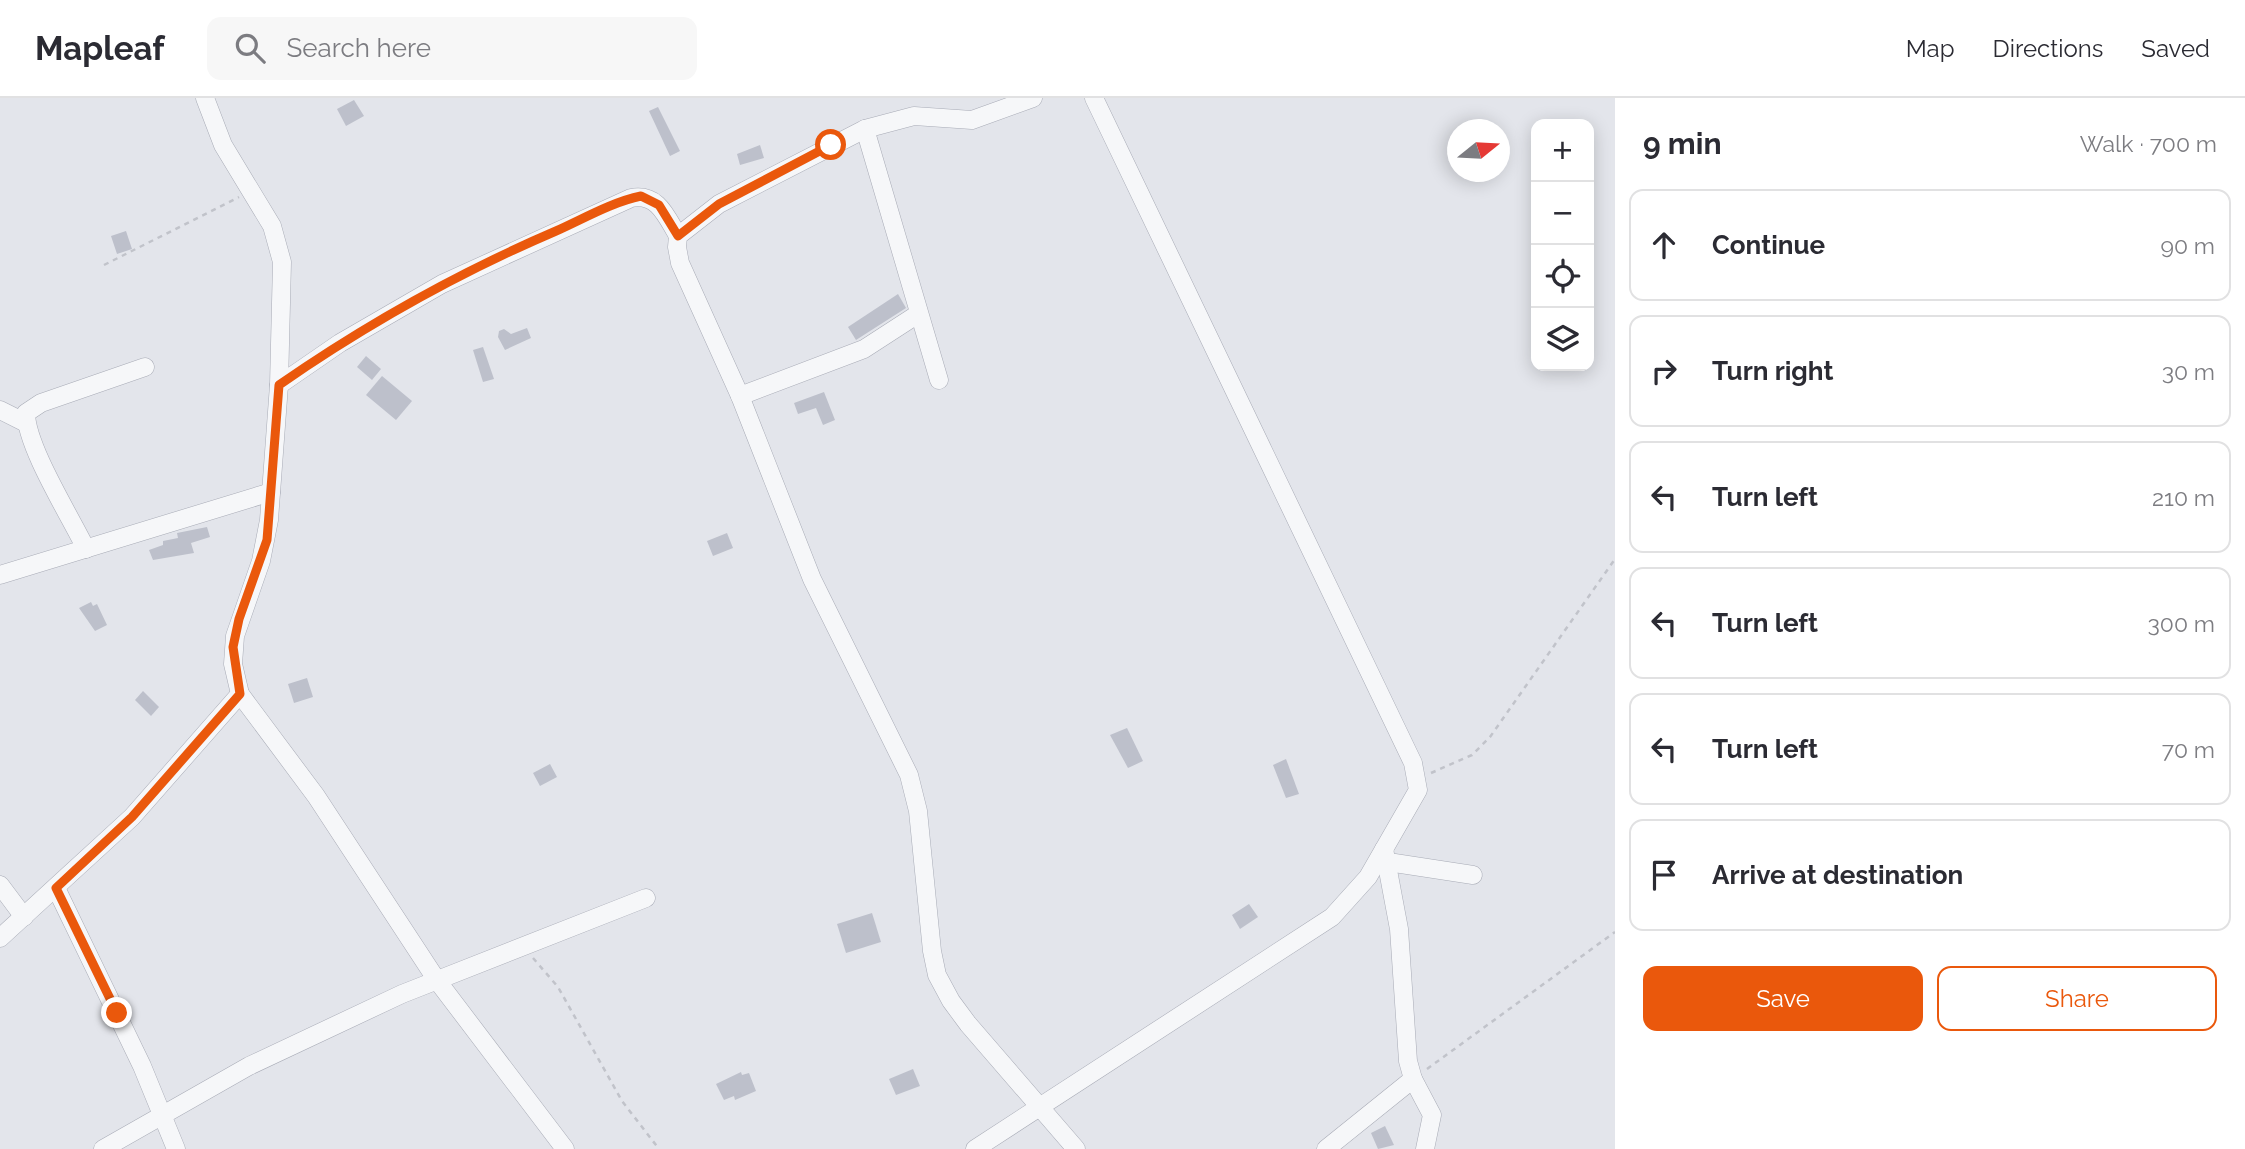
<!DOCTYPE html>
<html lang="en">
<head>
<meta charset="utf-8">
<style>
	:root { --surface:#fff; --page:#f7f7f7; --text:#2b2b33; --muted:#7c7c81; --line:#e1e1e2; --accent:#ea580c }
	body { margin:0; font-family:Raleway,sans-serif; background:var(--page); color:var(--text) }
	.controls { position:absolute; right:21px; top:21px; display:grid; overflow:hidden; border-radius:14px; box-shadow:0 4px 18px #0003 }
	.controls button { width:63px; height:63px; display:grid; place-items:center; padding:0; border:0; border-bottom:2px solid var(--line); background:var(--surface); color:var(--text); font:35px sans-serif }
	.compass { position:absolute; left:1447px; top:21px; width:63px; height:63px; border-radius:50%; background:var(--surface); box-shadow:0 4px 18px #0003; rotate:72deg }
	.stop { position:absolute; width:21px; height:21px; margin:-16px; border:5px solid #ea580c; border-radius:50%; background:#fff }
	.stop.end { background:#ea580c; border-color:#fff; box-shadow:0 2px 7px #0008 }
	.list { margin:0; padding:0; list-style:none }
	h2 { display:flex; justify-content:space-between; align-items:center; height:91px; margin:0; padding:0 28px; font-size:30px }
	h2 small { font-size:23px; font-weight:400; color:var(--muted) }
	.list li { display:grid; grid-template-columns:46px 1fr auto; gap:21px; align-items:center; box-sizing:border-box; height:112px; margin:0 14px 14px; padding:0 14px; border:2px solid var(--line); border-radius:14px }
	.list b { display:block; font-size:26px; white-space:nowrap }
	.list em { font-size:23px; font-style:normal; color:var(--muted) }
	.actions { display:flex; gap:14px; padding:21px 28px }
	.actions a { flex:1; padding:16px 0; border:2px solid var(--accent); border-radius:14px; text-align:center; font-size:24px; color:var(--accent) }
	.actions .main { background:var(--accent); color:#fff }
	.icon { flex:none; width:38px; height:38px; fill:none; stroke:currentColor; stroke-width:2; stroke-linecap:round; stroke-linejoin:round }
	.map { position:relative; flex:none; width:1615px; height:1051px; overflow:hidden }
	header { display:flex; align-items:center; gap:42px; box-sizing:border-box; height:98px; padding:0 35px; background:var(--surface); border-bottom:2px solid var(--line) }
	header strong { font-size:33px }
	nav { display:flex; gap:38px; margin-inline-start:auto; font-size:24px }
	.search { width:490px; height:63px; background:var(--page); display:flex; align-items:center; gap:18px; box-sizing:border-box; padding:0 24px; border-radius:14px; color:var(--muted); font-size:26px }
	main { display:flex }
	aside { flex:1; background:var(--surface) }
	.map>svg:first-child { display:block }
	.building { fill:#bdc0cb }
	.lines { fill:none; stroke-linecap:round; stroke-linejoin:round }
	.minor-casing { stroke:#a8abb6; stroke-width:19 }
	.path { stroke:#c1c3ca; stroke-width:2.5; stroke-dasharray:5 5; stroke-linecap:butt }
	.minor { stroke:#f6f7f9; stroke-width:18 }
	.route { stroke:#ea580c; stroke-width:9 }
</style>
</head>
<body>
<header>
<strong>Mapleaf</strong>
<div class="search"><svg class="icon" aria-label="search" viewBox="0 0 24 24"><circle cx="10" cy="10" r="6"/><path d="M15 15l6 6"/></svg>Search here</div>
<nav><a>Map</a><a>Directions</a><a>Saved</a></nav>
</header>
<main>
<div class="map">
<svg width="1615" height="1051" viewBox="0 0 1615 1051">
	<rect width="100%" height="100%" fill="#e3e5eb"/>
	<g class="building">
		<path d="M354,2L364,18L346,28L337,11Z"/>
		<path d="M658,9L680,53L670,58L649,13Z"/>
		<path d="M760,47L764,60L740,67L737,56Z"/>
		<path d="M126,133L132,151L117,156L111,138Z"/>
		<path d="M898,196L906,210L856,242L848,229Z"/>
		<path d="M527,230L531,240L505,252L498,239L499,233L504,231L511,236Z"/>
		<path d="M483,249L494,281L483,284L473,252Z"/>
		<path d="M366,258L381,271L372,282L357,269Z"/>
		<path d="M382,278L412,303L396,322L366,297Z"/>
		<path d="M824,294L835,322L823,327L816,310L798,316L794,305Z"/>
		<path d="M207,429L210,439L191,445L194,455L153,462L149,452L163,447V443L178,440L177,435Z"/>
		<path d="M727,435L733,450L713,458L707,443Z"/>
		<path d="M91,504L93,508L97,506L107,527L95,533L79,510Z"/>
		<path d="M307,580L313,599L294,605L288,586Z"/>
		<path d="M143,593L159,609L151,618L135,602Z"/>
		<path d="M1127,630L1143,663L1128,670L1110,637Z"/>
		<path d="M1286,661L1299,696L1286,700L1273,667Z"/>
		<path d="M550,666L557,679L540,688L533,675Z"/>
		<path d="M1249,806L1258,819L1240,831L1232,817Z"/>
		<path d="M872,815L881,844L846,855L837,826Z"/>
		<path d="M913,971L920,988L896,997L889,981Z"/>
		<path d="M741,974L742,977L749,975L756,993L735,1002L734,998L724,1002L716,986Z"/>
		<path d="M1385,1028L1394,1047L1378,1051L1371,1035Z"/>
	</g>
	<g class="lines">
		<g class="minor-casing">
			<g id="minor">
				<path d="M205,0L223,47L272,128L282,164L279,287L269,422L261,463L235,538L233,566L240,596L316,698L436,881L565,1051"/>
				<path d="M1033,0L972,22L914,18L865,31L719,106L678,138L677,149L680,165L740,298L812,481L909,677L918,713L932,853L937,877L951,903L968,926L1076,1051"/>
				<path d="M865,31L939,282"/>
				<path d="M279,287L340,245L442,186L631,100C658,95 666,118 678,138"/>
				<path d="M740,298L864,251L918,216"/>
				<path d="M0,312L26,325"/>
				<path d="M86,451C70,418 26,348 26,315L41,305L145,269"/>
				<path d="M0,477L271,394"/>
				<path d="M1384,751L1399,831L1408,963L1413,981L1432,1017L1425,1051"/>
				<path d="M1388,764L1473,777"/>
				<path d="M0,787L24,819"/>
				<path d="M56,790L142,968L176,1051"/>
				<path d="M0,840L132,719L240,596"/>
				<path d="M103,1051L249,968L402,896L646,800"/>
				<path d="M975,1051L1332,819L1368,779L1418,692L1413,665L1094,0"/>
				<path d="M1326,1051L1413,981"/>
			</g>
		</g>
		<g class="path">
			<path d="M104,167L239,99"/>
			<path d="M1431,675L1472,657L1490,639L1615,461"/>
			<path d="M533,860L558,889L622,1003L659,1051"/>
			<path d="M1427,971L1615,834"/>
		</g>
		<use href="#minor" class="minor"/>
	</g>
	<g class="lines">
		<path class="route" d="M117,915L56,790L132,719L240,596L233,549L239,521L267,442L279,287C367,226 458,175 556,133C583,121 612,104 641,98L659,107L678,138L719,106L831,47"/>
	</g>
</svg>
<div class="controls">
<button>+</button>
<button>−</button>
<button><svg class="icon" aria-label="locate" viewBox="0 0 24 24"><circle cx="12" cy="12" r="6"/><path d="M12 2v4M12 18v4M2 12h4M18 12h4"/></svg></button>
<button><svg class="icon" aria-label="layers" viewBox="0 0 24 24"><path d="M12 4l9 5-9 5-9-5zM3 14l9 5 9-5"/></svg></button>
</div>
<svg class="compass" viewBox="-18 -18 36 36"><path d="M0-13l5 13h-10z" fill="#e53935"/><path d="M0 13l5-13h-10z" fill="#7c7c81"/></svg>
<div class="stop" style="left:831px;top:47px"></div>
<div class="stop end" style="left:117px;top:915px"></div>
</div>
<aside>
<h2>9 min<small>Walk · 700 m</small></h2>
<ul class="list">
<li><svg class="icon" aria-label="ahead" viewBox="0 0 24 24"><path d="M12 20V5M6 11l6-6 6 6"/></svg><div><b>Continue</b></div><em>90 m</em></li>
<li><svg class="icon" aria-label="right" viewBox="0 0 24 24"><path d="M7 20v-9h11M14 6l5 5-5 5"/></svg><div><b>Turn right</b></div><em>30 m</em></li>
<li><svg class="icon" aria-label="left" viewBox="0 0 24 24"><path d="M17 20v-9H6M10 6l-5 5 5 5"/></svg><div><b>Turn left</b></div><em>210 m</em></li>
<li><svg class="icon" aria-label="left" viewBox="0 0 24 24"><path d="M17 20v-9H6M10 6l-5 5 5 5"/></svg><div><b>Turn left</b></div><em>300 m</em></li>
<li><svg class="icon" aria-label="left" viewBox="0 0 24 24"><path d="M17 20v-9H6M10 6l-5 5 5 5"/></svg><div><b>Turn left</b></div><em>70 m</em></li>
<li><svg class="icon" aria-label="arrive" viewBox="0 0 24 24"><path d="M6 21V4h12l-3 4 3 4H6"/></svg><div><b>Arrive at destination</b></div></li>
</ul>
<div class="actions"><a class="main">Save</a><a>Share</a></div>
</aside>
</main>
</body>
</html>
